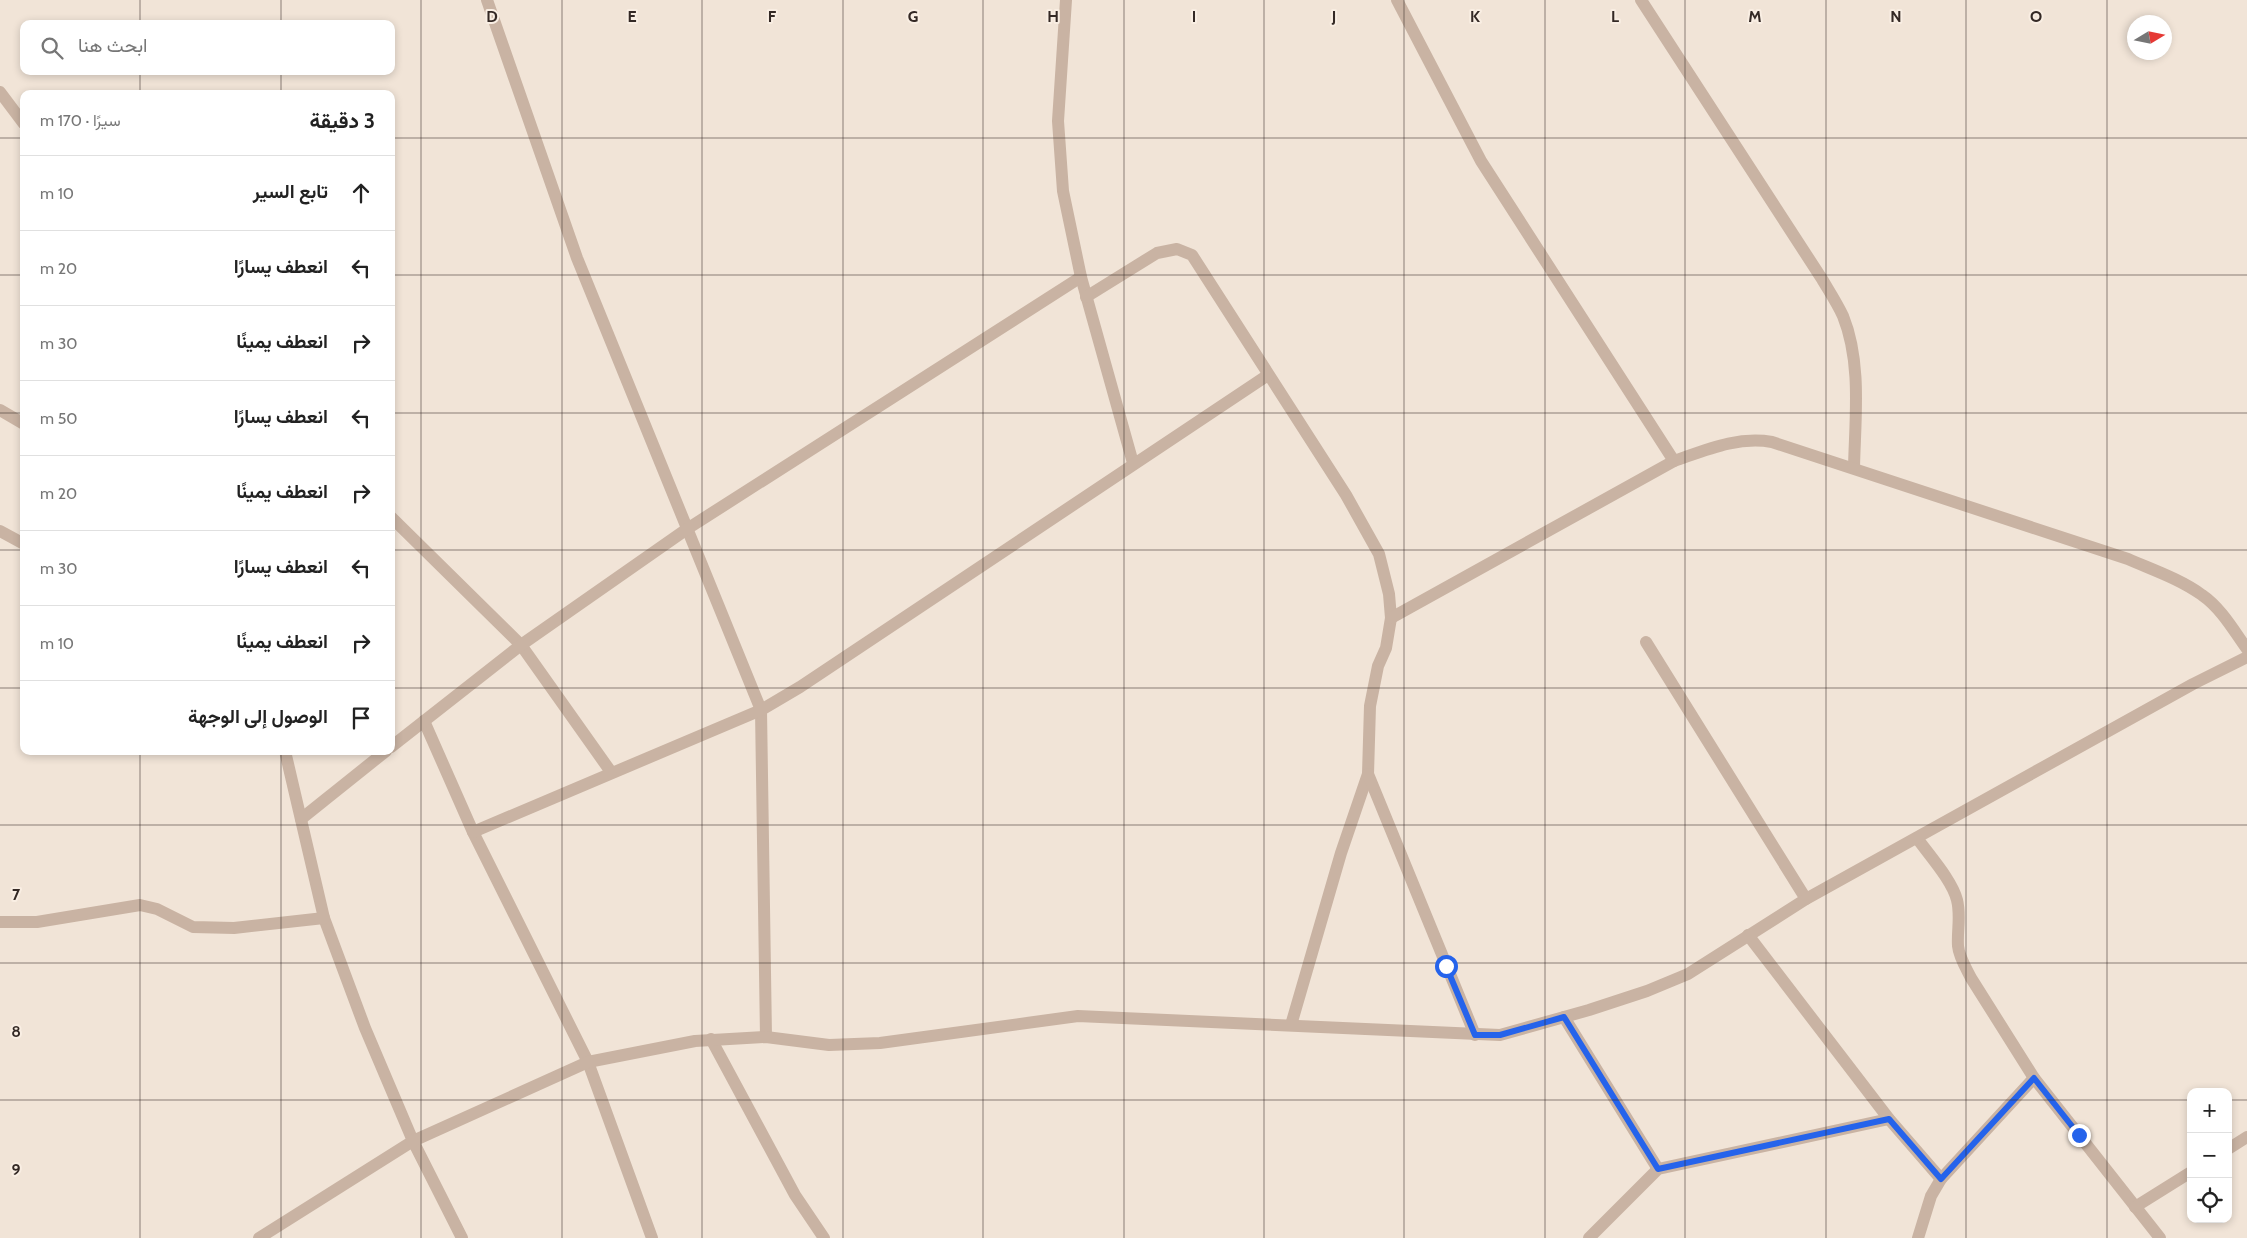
<!DOCTYPE html>
<html lang="ar">
<head>
<meta charset="utf-8">
<style>
	:root { --surface:#fff; --page:#f2f2f2; --text:#222; --muted:#767676; --line:#e0e0e0 }
	body { margin:0; font-family:Cabin,Vazirmatn,sans-serif; background:var(--page); color:var(--text); direction:rtl }
	.controls { position:absolute; right:15px; bottom:15px; display:grid; overflow:hidden; border-radius:10px; box-shadow:0 2px 8px #0003 }
	.controls button { width:45px; height:45px; display:grid; place-items:center; padding:0; border:0; border-bottom:1px solid var(--line); background:var(--surface); color:var(--text); font:25px sans-serif }
	.compass { position:absolute; left:2127px; top:15px; width:45px; height:45px; border-radius:50%; background:var(--surface); box-shadow:0 2px 8px #0003; rotate:80deg }
	.stop { position:absolute; width:15px; height:15px; margin:-11px; border:4px solid #2563eb; border-radius:50%; background:#fff }
	.stop.end { background:#2563eb; border-color:#fff; box-shadow:0 1px 5px #0008 }
	.list { margin:0; padding:0; list-style:none }
	h2 { display:flex; justify-content:space-between; align-items:center; height:65px; margin:0; padding:0 20px; font-size:21px }
	h2 small { font-size:16px; font-weight:400; color:var(--muted) }
	.list li { display:grid; grid-template-columns:32px 1fr auto; gap:15px; align-items:center; box-sizing:border-box; height:75px; padding:0 20px; border-top:1px solid var(--line) }
	.list b { display:block; font-size:19px; white-space:nowrap }
	.list em { font-size:16px; font-style:normal; color:var(--muted) }
	.icon { flex:none; width:28px; height:28px; fill:none; stroke:currentColor; stroke-width:2; stroke-linecap:round; stroke-linejoin:round }
	.map { position:relative; flex:none; width:2247px; height:1238px; overflow:hidden; direction:ltr }
	.search { position:absolute; background:var(--surface); box-shadow:0 2px 8px #0003; left:20px; top:20px; width:375px; height:55px; display:flex; align-items:center; gap:12px; box-sizing:border-box; padding:0 18px; border-radius:10px; color:var(--muted); font-size:19px }
	.panel { position:absolute; background:var(--surface); box-shadow:0 2px 8px #0003; left:20px; top:90px; width:375px; height:665px; border-radius:10px; direction:rtl }
	.map>svg:first-child { display:block }
	.lines { fill:none; stroke-linecap:round; stroke-linejoin:round }
	.minor { stroke:#c9b3a3; stroke-width:12 }
	.route { stroke:#2563eb; stroke-width:6 }
	.grid { fill:none; stroke:#342925; stroke-width:1; stroke-opacity:0.55 }
	.grid-label { font-size:16px; text-anchor:middle; font-weight:bold; fill:#342925; stroke:#f9eee3; stroke-width:4; stroke-linejoin:round; paint-order:stroke }
</style>
</head>
<body>
<div class="map">
<svg width="2247" height="1238" viewBox="0 0 2247 1238">
	<rect width="100%" height="100%" fill="#f1e4d7"/>
	<g class="lines">
		<g class="minor">
			<path d="M487,0L577,258L761,710L766,1037"/>
			<path d="M1066,0L1058,121L1063,191L1081,277L1133,463"/>
			<path d="M1397,0L1481,161L1674,461"/>
			<path d="M1641,0L1822,279C1829,291 1837,303 1843,316C1862,363 1855,419 1854,468"/>
			<path d="M0,92L24,124"/>
			<path d="M1086,297L1157,253L1177,249L1192,255L1346,495L1379,554L1389,594L1391,618L1386,648L1378,666L1370,706L1368,774L1341,853L1291,1025"/>
			<path d="M0,410L24,424"/>
			<path d="M391,517L521,645L611,772"/>
			<path d="M0,531L24,544"/>
			<path d="M1391,618L1674,461C1706,450 1737,436 1772,442L2128,559C2153,570 2180,579 2202,595C2221,608 2234,631 2247,649"/>
			<path d="M1646,642L1806,899"/>
			<path d="M424,721L473,832L588,1062L652,1238"/>
			<path d="M391,747L521,645L687,529L1081,277"/>
			<path d="M285,751L324,918L365,1028L413,1141L462,1238"/>
			<path d="M1368,774L1475,1035"/>
			<path d="M301,819L386,751"/>
			<path d="M473,832L761,710L800,687L1268,375"/>
			<path d="M1917,838C1929,855 1952,880 1957,900C1961,916 1957,930 1958,946C1959,957 1966,968 1971,978L2034,1078L2160,1238"/>
			<path d="M0,922H37L140,905L157,909L193,927L234,928L324,918"/>
			<path d="M1748,935L1889,1119L1941,1179"/>
			<path d="M1564,1017L1658,1169"/>
			<path d="M711,1039L795,1195L824,1238"/>
			<path d="M2228,1149L2247,1137"/>
			<path d="M2135,1207L2191,1172"/>
			<path d="M259,1238L413,1141L588,1062L695,1041L766,1037L829,1045L880,1043L1078,1016L1500,1035L1589,1010L1647,991L1688,974L1806,899L2193,684L2247,657"/>
			<path d="M1589,1238L1658,1169L1889,1119"/>
			<path d="M1918,1238L1931,1196L1941,1179L2034,1078"/>
		</g>
	</g>
	<g class="lines">
		<path class="route" d="M1446,966L1475,1035H1500L1564,1017L1658,1169L1889,1119L1941,1179L2034,1078L2079,1135"/>
	</g>
	<path class="grid" d="M140,0V24M281,0V24M421,0V1238M562,0V1238M702,0V1238M843,0V1238M983,0V1238M1124,0V1238M1264,0V1238M1404,0V1238M1545,0V1238M1685,0V1238M1826,0V1238M1966,0V1238M2107,0V1238M140,71V94M281,71V94M0,138H24M391,138H2247M0,275H24M391,275H2247M0,413H24M391,413H2247M0,550H24M391,550H2247M0,688H24M391,688H2247M140,751V1238M281,751V1238M0,825H2247M0,963H2247M0,1100H2191M2228,1100H2247"/>
	<g class="grid-label">
		<text x="492" y="22">D</text>
		<text x="632" y="22">E</text>
		<text x="772" y="22">F</text>
		<text x="913" y="22">G</text>
		<text x="1053" y="22">H</text>
		<text x="1194" y="22">I</text>
		<text x="1334" y="22">J</text>
		<text x="1475" y="22">K</text>
		<text x="1615" y="22">L</text>
		<text x="1755" y="22">M</text>
		<text x="1896" y="22">N</text>
		<text x="2036" y="22">O</text>
		<text x="16" y="900">7</text>
		<text x="16" y="1037">8</text>
		<text x="16" y="1175">9</text>
	</g>
</svg>
<div class="controls">
<button>+</button>
<button>−</button>
<button><svg class="icon" aria-label="locate" viewBox="0 0 24 24"><circle cx="12" cy="12" r="6"/><path d="M12 2v4M12 18v4M2 12h4M18 12h4"/></svg></button>
</div>
<svg class="compass" viewBox="-18 -18 36 36"><path d="M0-13l5 13h-10z" fill="#e53935"/><path d="M0 13l5-13h-10z" fill="#767676"/></svg>
<div class="stop" style="left:1446px;top:966px"></div>
<div class="stop end" style="left:2079px;top:1135px"></div>
<div class="search"><svg class="icon" aria-label="search" viewBox="0 0 24 24"><circle cx="10" cy="10" r="6"/><path d="M15 15l6 6"/></svg>ابحث هنا</div>
<section class="panel">
<h2>3 دقيقة<small>سيرًا · 170 m</small></h2>
<ul class="list">
<li><svg class="icon" aria-label="ahead" viewBox="0 0 24 24"><path d="M12 20V5M6 11l6-6 6 6"/></svg><div><b>تابع السير</b></div><em>10 m</em></li>
<li><svg class="icon" aria-label="left" viewBox="0 0 24 24"><path d="M17 20v-9H6M10 6l-5 5 5 5"/></svg><div><b>انعطف يسارًا</b></div><em>20 m</em></li>
<li><svg class="icon" aria-label="right" viewBox="0 0 24 24"><path d="M7 20v-9h11M14 6l5 5-5 5"/></svg><div><b>انعطف يمينًا</b></div><em>30 m</em></li>
<li><svg class="icon" aria-label="left" viewBox="0 0 24 24"><path d="M17 20v-9H6M10 6l-5 5 5 5"/></svg><div><b>انعطف يسارًا</b></div><em>50 m</em></li>
<li><svg class="icon" aria-label="right" viewBox="0 0 24 24"><path d="M7 20v-9h11M14 6l5 5-5 5"/></svg><div><b>انعطف يمينًا</b></div><em>20 m</em></li>
<li><svg class="icon" aria-label="left" viewBox="0 0 24 24"><path d="M17 20v-9H6M10 6l-5 5 5 5"/></svg><div><b>انعطف يسارًا</b></div><em>30 m</em></li>
<li><svg class="icon" aria-label="right" viewBox="0 0 24 24"><path d="M7 20v-9h11M14 6l5 5-5 5"/></svg><div><b>انعطف يمينًا</b></div><em>10 m</em></li>
<li><svg class="icon" aria-label="arrive" viewBox="0 0 24 24"><path d="M6 21V4h12l-3 4 3 4H6"/></svg><div><b>الوصول إلى الوجهة</b></div></li>
</ul>
</section>
</div>
</body>
</html>
